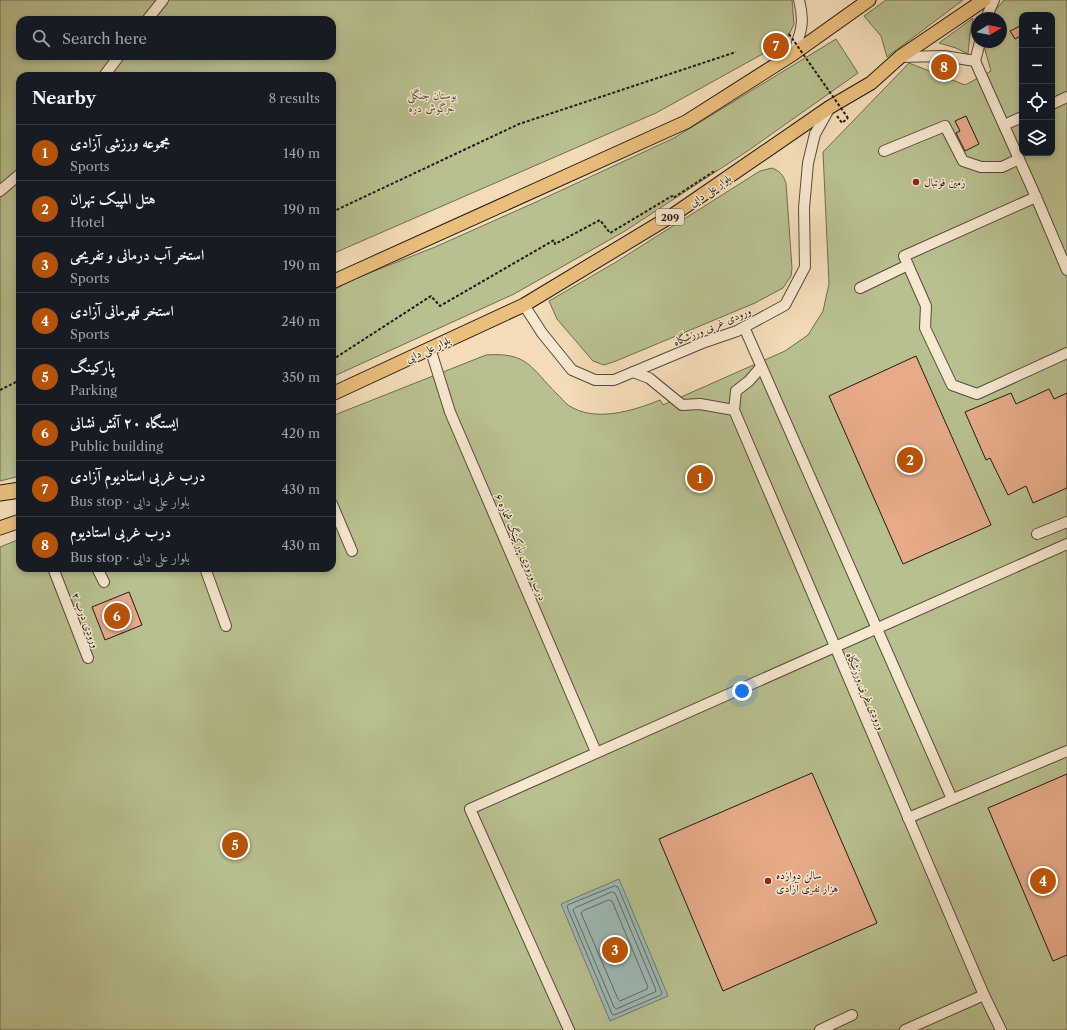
<!DOCTYPE html>
<html lang="en">
<head>
<meta charset="utf-8">
<style>
	:root { --surface:#171b24; --page:#242831; --text:#f1f3f6; --muted:#9ea1a6; --line:#363941; --accent:#b45309 }
	body { margin:0; font-family:"Libre Caslon Text",Amiri,serif; background:var(--page); color:var(--text) }
	.controls { position:absolute; right:12px; top:12px; display:grid; overflow:hidden; border-radius:8px; box-shadow:0 2px 6px #0003 }
	.controls button { width:36px; height:36px; display:grid; place-items:center; padding:0; border:0; border-bottom:1px solid var(--line); background:var(--surface); color:var(--text); font:20px sans-serif }
	.compass { position:absolute; left:971px; top:12px; width:36px; height:36px; border-radius:50%; background:var(--surface); box-shadow:0 2px 6px #0003; rotate:80deg }
	.you { position:absolute; left:742px; top:691px; width:14px; height:14px; margin:-10px; border:3px solid #fff; border-radius:50%; background:#1a73e8; box-shadow:0 0 0 6px #1a73e833 }
	.badge { display:grid; place-items:center; width:26px; height:26px; border-radius:50%; background:var(--accent); color:#fff; font-size:13px; font-weight:700 }
	.pin { position:absolute; translate:-50% -50%; border:2px solid #fff; box-shadow:0 1px 4px #0006 }
	.list { margin:0; padding:0; list-style:none }
	h2 { display:flex; justify-content:space-between; align-items:center; height:52px; margin:0; padding:0 16px; font-size:17px }
	h2 small { font-size:13px; font-weight:400; color:var(--muted) }
	.list li { display:grid; grid-template-columns:26px 1fr auto; gap:12px; align-items:center; box-sizing:border-box; height:56px; padding:0 16px; border-top:1px solid var(--line) }
	.list b { display:block; font-size:15px; white-space:nowrap }
	.list p { margin:0; font-size:13px; white-space:nowrap; color:var(--muted) }
	.list em { font-size:13px; font-style:normal; color:var(--muted) }
	.icon { flex:none; width:22px; height:22px; fill:none; stroke:currentColor; stroke-width:2; stroke-linecap:round; stroke-linejoin:round }
	.map { position:relative; flex:none; width:1067px; height:1030px; overflow:hidden }
	.search { position:absolute; background:var(--surface); box-shadow:0 2px 6px #0003; left:16px; top:16px; width:320px; height:44px; display:flex; align-items:center; gap:10px; box-sizing:border-box; padding:0 14px; border-radius:12px; color:var(--muted); font-size:15px }
	.panel { position:absolute; background:var(--surface); box-shadow:0 2px 6px #0003; left:16px; top:72px; width:320px; height:500px; border-radius:12px }
	.map>svg:first-child { display:block }
	.green { fill:#b9c08f; stroke:#6e6c52; fill-rule:evenodd }
	.water { fill:#9dbab5; stroke:#6d7975 }
	.lines { fill:none; stroke-linecap:round; stroke-linejoin:round }
	.shore { stroke:#606964; stroke-width:1 }
	.building { fill:#e7ab8a; stroke:#241814 }
	.minor-casing { stroke:#58493d; stroke-width:12 }
	.major-casing { stroke:#241814; stroke-width:15 }
	.highway-casing { stroke:#241814; stroke-width:17 }
	.path { stroke:#241814; stroke-width:2; stroke-dasharray:3 2; stroke-linecap:butt }
	.minor { stroke:#f7e8d0; stroke-width:10 }
	.major { stroke:#eabe7c; stroke-width:13 }
	.highway { stroke:#eabe7c; stroke-width:15 }
	.path-bridge { stroke:#241814; stroke-width:2; stroke-dasharray:3 2; stroke-linecap:butt }
	.poi-dot { fill:#8f2418; stroke:#f7e8d0; stroke-width:1.5 }
	.labels { text-anchor:middle; dominant-baseline:central; stroke-width:3; stroke-linejoin:round; paint-order:stroke }
	.shield { fill:#f7e8d0; stroke:#63564c; stroke-width:1 }
	.shield-label { font-size:10px; font-weight:bold; fill:#241814 }
	.park-label { font-size:11px; font-style:italic; fill:#514a39; stroke:#f7e8d0 }
	.poi-label { font-size:11px; fill:#241814; stroke:#f7e8d0; text-anchor:start }
	.street-label { font-size:11px; fill:#241814; stroke:#f7e8d0 }
</style>
</head>
<body>
<div class="map">
<svg width="1067" height="1030" viewBox="0 0 1067 1030">
	<rect width="100%" height="100%" fill="#f3dcb7"/>
	<filter id="stains"><feTurbulence type="fractalNoise" baseFrequency=".005" numOctaves="4"/><feColorMatrix values="0 0 0 0 .2 0 0 0 0 .09 0 0 0 0 .02 0 0 0 .5 -.17"/></filter>
	<radialGradient id="worn" r=".72"><stop offset=".6" stop-color="#630" stop-opacity="0"/><stop offset="1" stop-color="#630" stop-opacity=".3"/></radialGradient>
	<g class="green">
		<path d="M0,0H792L794,24L786,41L656,113L332,254V76H20V476L0,481ZM20,20H332V56H20Z"/>
		<path d="M886,0H963L887,57L881,36L864,16Z"/>
		<path d="M1004,0H1067V1030H0V547L20,539V568H332V416L486,355C528,352 531,368 557,394C561,397 564,402 568,405C594,423 633,411 660,400L663,405L785,351L808,335L823,311L829,284L823,152L909,63L965,85L991,71L983,43L1001,42V18H989ZM1022,15H1052V153H1022Z"/>
		<path d="M973,18L970,34L968,54L956,48L939,43Z"/>
		<path d="M836,39L858,73L749,150L625,231L514,294L332,377V291L354,279L435,247L536,202L674,138Z"/>
		<path d="M772,168C780,171 783,175 786,183L792,268L791,276L783,288L755,303L616,361L604,365L593,361L557,319L549,301L616,262L760,171Z"/>
	</g>
	<path class="water" d="M619,879L668,996L610,1021L561,904Z"/>
	<g class="lines">
		<g class="shore">
			<path d="M615,886L618,887L662,993L661,995L614,1015L612,1014L567,907L568,905Z"/>
			<path d="M612,892L615,893L656,990L655,992L616,1009L614,1007L573,910L575,908Z"/>
			<path d="M609,900L612,901L648,987L647,989L620,1001L618,999L581,913L583,911Z"/>
		</g>
	</g>
	<g class="building">
		<path d="M1022,25V35L1015,39L1010,31Z"/>
		<path d="M966,116L979,144L965,151L956,133L960,131L955,121Z"/>
		<path d="M916,356L991,525L903,564L829,396Z"/>
		<path d="M1049,389L1054,399L1067,393V488L1033,503L1026,486L1008,495L990,458L986,460L965,412L1011,393L1016,404Z"/>
		<path d="M129,592L142,625L105,640L92,607Z"/>
		<path d="M812,773L877,923L723,991L659,839Z"/>
		<path d="M1067,774V955L1053,961L988,808Z"/>
	</g>
	<g class="lines">
		<g class="minor-casing">
			<g id="minor">
				<path d="M986,18L994,0"/>
				<path d="M147,20L163,0"/>
				<path d="M793,54C801,32 805,23 799,0"/>
				<path d="M900,57L944,56L975,61L980,42"/>
				<path d="M975,61L1036,197L1067,270"/>
				<path d="M104,76L119,56"/>
				<path d="M1052,104L1067,97"/>
				<path d="M1004,125L1022,117"/>
				<path d="M884,151L945,126L963,161L981,167H1002L1019,159"/>
				<path d="M0,191L20,174"/>
				<path d="M1036,197L904,256L926,306L925,328L952,385L977,394L1067,353"/>
				<path d="M860,288L908,265"/>
				<path d="M524,305L542,333L572,370L595,380H614L705,342L737,331L785,305L805,267L804,208L808,163L815,134L829,109"/>
				<path d="M744,327L952,799"/>
				<path d="M430,348L450,412L596,752"/>
				<path d="M761,367L749,381L736,391L734,410L984,995L1001,1030"/>
				<path d="M633,372L649,378L682,405L700,404L734,410"/>
				<path d="M332,504L352,551"/>
				<path d="M1037,534L1067,522"/>
				<path d="M53,568L88,658"/>
				<path d="M97,568L104,582"/>
				<path d="M205,568L226,626"/>
				<path d="M908,818L1067,751"/>
				<path d="M569,1030L470,809L1067,544"/>
				<path d="M820,1030L852,1015"/>
				<path d="M905,1030L984,995"/>
			</g>
		</g>
		<g class="major-casing">
			<g id="major">
				<path d="M332,282L686,122L793,54L869,0"/>
				<path d="M332,394L524,305L673,215L830,107L871,83L900,57L984,0"/>
				<path d="M0,528L20,521"/>
			</g>
		</g>
		<g class="highway-casing">
			<path id="highway" d="M0,493L20,490"/>
		</g>
		<g class="path">
			<path d="M785,47L783,40L789,34"/>
			<path d="M837,116L842,123L848,118"/>
			<path d="M332,212L519,124L736,52"/>
			<path d="M332,360L431,296L440,306L554,240L555,244L600,220L610,233L672,196L673,198L716,170"/>
			<path d="M0,390L20,380"/>
		</g>
		<use href="#minor" class="minor"/>
		<use href="#major" class="major"/>
		<use href="#highway" class="highway"/>
		<path class="path-bridge" d="M789,34L848,118"/>
	</g>
	<g class="poi-dot">
		<circle cx="916" cy="182" r="4"/>
		<circle cx="768" cy="881" r="4"/>
	</g>
	<g class="labels">
		<rect class="shield" x="656" y="209" width="28" height="16" rx="3"/>
		<g class="shield-label">
			<text x="670" y="217">209</text>
		</g>
		<g class="park-label">
			<text x="432" y="95">بوستان جنگلی<tspan x="432" dy="13">خرگوش دره</tspan></text>
		</g>
		<g class="poi-label">
			<text x="924" y="182">زمین فوتبال</text>
			<text x="776" y="875">سالن دوازده<tspan x="776" dy="13">هزار نفری آزادی</tspan></text>
		</g>
		<g class="street-label">
			<text transform="translate(710 190) rotate(-35)">بلوار علی دایی</text>
			<text transform="translate(712 326) rotate(-23)">ورودی غربی ورزشگاه</text>
			<text transform="translate(428 349) rotate(-25)">بلوار علی دایی</text>
			<text transform="translate(521 547) rotate(67)">درب ورودی پارکینگ شماره ۶</text>
			<text transform="translate(86 620) rotate(69)">ورودی درب ۲</text>
			<text transform="translate(866 691) rotate(67)">ورودی غربی ورزشگاه</text>
		</g>
	</g>
	<rect width="100%" height="100%" filter="url(#stains)"/>
	<rect width="100%" height="100%" fill="url(#worn)"/>
</svg>
<div class="controls">
<button>+</button>
<button>−</button>
<button><svg class="icon" aria-label="locate" viewBox="0 0 24 24"><circle cx="12" cy="12" r="6"/><path d="M12 2v4M12 18v4M2 12h4M18 12h4"/></svg></button>
<button><svg class="icon" aria-label="layers" viewBox="0 0 24 24"><path d="M12 4l9 5-9 5-9-5zM3 14l9 5 9-5"/></svg></button>
</div>
<svg class="compass" viewBox="-18 -18 36 36"><path d="M0-13l5 13h-10z" fill="#e53935"/><path d="M0 13l5-13h-10z" fill="#9ea1a6"/></svg>
<div class="you"></div>
<div class="pin badge" style="left:700px;top:478px">1</div>
<div class="pin badge" style="left:910px;top:460px">2</div>
<div class="pin badge" style="left:615px;top:950px">3</div>
<div class="pin badge" style="left:1043px;top:881px">4</div>
<div class="pin badge" style="left:235px;top:845px">5</div>
<div class="pin badge" style="left:117px;top:616px">6</div>
<div class="pin badge" style="left:776px;top:46px">7</div>
<div class="pin badge" style="left:944px;top:67px">8</div>
<div class="search"><svg class="icon" aria-label="search" viewBox="0 0 24 24"><circle cx="10" cy="10" r="6"/><path d="M15 15l6 6"/></svg>Search here</div>
<section class="panel">
<h2>Nearby<small>8 results</small></h2>
<ul class="list">
<li><span class="badge">1</span><div><b>مجموعه ورزشی آزادی</b><p>Sports</p></div><em>140 m</em></li>
<li><span class="badge">2</span><div><b>هتل المپیک تهران</b><p>Hotel</p></div><em>190 m</em></li>
<li><span class="badge">3</span><div><b>استخر آب درمانی و تفریحی</b><p>Sports</p></div><em>190 m</em></li>
<li><span class="badge">4</span><div><b>استخر قهرمانی آزادی</b><p>Sports</p></div><em>240 m</em></li>
<li><span class="badge">5</span><div><b>پارکینگ</b><p>Parking</p></div><em>350 m</em></li>
<li><span class="badge">6</span><div><b>ایستگاه ۲۰ آتش نشانی</b><p>Public building</p></div><em>420 m</em></li>
<li><span class="badge">7</span><div><b>درب غربی استادیوم آزادی</b><p>Bus stop · بلوار علی دایی</p></div><em>430 m</em></li>
<li><span class="badge">8</span><div><b>درب غربی استادیوم</b><p>Bus stop · بلوار علی دایی</p></div><em>430 m</em></li>
</ul>
</section>
</div>
</body>
</html>
